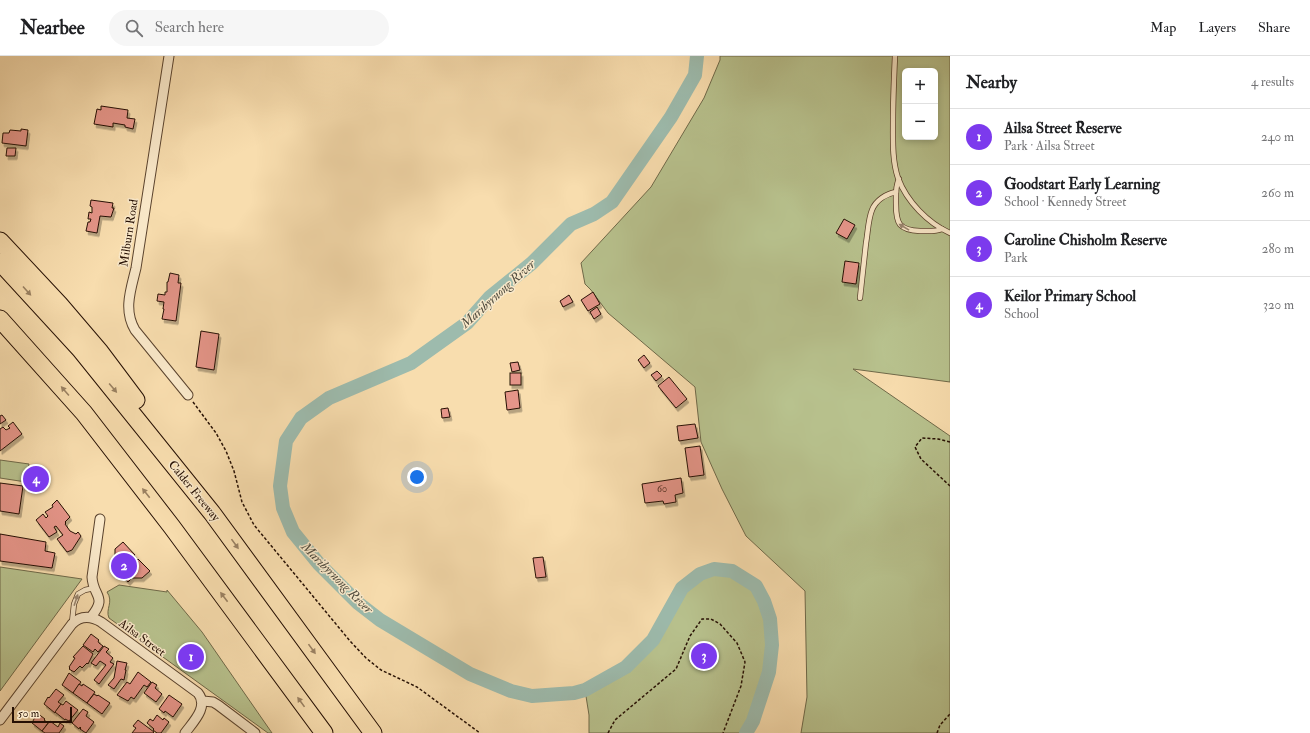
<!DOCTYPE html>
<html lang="en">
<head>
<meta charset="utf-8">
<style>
	:root { --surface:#fff; --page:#f6f6f6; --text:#202124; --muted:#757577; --line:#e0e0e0; --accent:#7c3aed }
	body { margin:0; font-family:"IM FELL Double Pica",serif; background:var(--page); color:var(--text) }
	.controls { position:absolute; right:12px; top:12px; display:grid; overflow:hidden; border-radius:6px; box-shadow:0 2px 6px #0003 }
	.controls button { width:36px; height:36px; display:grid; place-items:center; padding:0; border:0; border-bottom:1px solid var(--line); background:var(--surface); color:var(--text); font:20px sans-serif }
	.scale { position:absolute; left:12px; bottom:10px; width:60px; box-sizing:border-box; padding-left:4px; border:2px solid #261004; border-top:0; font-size:11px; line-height:14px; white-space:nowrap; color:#261004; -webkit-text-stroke:3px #fae9ca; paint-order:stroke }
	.you { position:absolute; left:417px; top:421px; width:14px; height:14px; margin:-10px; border:3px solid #fff; border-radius:50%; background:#1a73e8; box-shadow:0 0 0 6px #1a73e833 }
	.badge { display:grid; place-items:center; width:26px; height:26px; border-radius:50%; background:var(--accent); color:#fff; font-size:13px; font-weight:700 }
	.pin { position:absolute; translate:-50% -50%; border:2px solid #fff; box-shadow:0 1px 4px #0006 }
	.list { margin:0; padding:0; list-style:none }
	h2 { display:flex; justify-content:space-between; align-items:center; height:52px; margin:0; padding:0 16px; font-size:17px }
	h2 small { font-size:13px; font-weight:400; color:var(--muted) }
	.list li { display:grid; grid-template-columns:26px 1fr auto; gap:12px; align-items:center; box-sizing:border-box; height:56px; padding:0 16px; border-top:1px solid var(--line) }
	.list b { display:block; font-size:15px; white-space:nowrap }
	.list p { margin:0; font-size:13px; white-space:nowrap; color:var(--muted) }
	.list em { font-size:13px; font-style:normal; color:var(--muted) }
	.icon { flex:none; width:22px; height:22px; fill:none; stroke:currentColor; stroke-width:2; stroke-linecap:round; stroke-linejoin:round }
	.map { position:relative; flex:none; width:950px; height:677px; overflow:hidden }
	header { display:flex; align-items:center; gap:24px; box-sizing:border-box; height:56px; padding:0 20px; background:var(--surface); border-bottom:1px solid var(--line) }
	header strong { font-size:19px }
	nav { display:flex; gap:22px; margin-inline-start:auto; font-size:14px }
	.search { width:280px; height:36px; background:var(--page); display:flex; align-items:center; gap:10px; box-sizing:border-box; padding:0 14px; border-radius:22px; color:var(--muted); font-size:15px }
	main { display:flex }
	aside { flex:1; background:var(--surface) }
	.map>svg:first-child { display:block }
	.green { fill:#b8c28e; stroke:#6f6949; fill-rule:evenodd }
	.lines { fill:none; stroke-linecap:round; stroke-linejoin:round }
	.river { stroke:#9dbbad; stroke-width:14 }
	.building { fill:#e59589; stroke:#261004; filter:url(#shadow) }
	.lane-casing { stroke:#5a432e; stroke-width:6 }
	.street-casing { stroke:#5a432e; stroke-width:11 }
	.highway-casing { stroke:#261004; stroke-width:19 }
	.path { stroke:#261004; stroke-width:1.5; stroke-dasharray:3 2; stroke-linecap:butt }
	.lane { stroke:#fae9ca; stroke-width:4.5 }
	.street { stroke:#fae9ca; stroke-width:9 }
	.highway { stroke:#f8ddae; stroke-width:17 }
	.oneway { fill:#9b8771 }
	.oneway2 { fill:#9a8162 }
	.labels { text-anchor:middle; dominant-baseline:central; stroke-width:3; stroke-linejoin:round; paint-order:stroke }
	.number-label { font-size:10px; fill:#563125 }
	.street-label { font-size:12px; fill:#261004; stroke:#fae9ca }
	.water-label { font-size:13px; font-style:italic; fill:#504c3f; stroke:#fae9ca }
</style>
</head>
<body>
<header>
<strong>Nearbee</strong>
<div class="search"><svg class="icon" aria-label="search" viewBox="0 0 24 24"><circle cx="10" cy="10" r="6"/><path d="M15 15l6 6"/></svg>Search here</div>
<nav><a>Map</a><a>Layers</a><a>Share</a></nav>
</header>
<main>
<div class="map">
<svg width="950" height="677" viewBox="0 0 950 677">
	<defs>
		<filter id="shadow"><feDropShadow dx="2" dy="3.5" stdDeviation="0" flood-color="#0004"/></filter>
	</defs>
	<rect width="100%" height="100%" fill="#f8ddae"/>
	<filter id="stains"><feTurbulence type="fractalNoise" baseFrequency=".005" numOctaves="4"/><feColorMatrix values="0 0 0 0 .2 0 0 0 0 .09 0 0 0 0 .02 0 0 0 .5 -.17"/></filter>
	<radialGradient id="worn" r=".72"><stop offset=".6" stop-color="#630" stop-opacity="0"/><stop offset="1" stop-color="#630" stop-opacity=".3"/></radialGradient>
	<g class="green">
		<path d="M720,0H950V326L853,313L950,380V677H801L807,641L805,535L746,480L722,433L701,386L695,331L608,257L591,234L585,228L581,207L651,131L704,42L720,4ZM905,15H935V81H905Z"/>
		<path d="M0,404L29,408L26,426L0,422Z"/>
		<path d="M0,511L82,523L0,635Z"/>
		<path d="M714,513L732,515L756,530L764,545L770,563L772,589L769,616L753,665L746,677H589V659L585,634L626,611L653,584L682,532L700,518Z"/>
		<path d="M119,529L167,536V534L202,576L272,677H268L109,562C105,553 114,546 107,536Z"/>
	</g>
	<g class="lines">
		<path class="river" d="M697,0L695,19L671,61L612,146L594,158L571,168L532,207L490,241L467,267L411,307L329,342L301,362L286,385L280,430L283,452L293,476L319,508L358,547L380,564L470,618L511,635L532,640L574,637L585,634L626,611L653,584L682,532L700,518L714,513L732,515L756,530L764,545L770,563L772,589L769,616L753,665L746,677"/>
	</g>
	<g class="building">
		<path d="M101,50L128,54L127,62L135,63L133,73L125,71V69L113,67V71L94,68L97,53L101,54Z"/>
		<path d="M21,73L28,74L26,90L2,87L3,77H9L10,74L21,75Z"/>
		<path d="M7,92H16L15,100H6Z"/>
		<path d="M91,144L113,147L112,152H114L111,161L100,160L97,177L86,175L88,166H90L91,163H88L89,156L92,157V151L90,150Z"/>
		<path d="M844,163L855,169L847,183L836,177Z"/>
		<path d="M845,205L859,207L856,228L842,226Z"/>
		<path d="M170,217L179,219L178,227H181L176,265L162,263L164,253H163L164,246L157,245L158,238L165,239V236H167V226H168Z"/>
		<path d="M593,236L600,248L588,255L581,244Z"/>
		<path d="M569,239L573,246L563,251L560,245Z"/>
		<path d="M597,251L601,258L594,263L590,256Z"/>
		<path d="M201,275L219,278L214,314L196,311Z"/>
		<path d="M644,299L650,307L644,312L638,304Z"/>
		<path d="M518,306L520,314L512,316L510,307Z"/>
		<path d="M657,315L662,320L656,325L651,319Z"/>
		<rect x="510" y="317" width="11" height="12"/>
		<path d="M669,321L687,343L676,352L658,330Z"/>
		<path d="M518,334L520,352L507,354L505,336Z"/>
		<path d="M448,352L450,361L442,362L441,353Z"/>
		<path d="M2,359L6,364L0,368V360Z"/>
		<path d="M13,366L22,378L0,395V373L3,371L6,374L10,372L8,370Z"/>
		<path d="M695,368L698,382L679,385L677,370Z"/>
		<path d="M700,390L704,419L689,421L685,392Z"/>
		<path d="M681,422L683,437L675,439L676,446L664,448L663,445L645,447L642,428Z"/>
		<path d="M0,427L23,430L19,458L0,455Z"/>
		<path d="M57,444L70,461L65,466L66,467L65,468L70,475L76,478L78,476L81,480L72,494L67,496L57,483L63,479L56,470L54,471L57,476L49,481L36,464L43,458L46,462L48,460L45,456L53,451L52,449Z"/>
		<path d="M0,478L46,486L45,495L55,497L52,512L0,505Z"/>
		<path d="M123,486L135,499L128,505L132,509L138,503L150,515L142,522H132L128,526L110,507L115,502V493Z"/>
		<path d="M543,501L546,521L536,522L533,502Z"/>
		<path d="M91,578L99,584L98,585L99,587L103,590L98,596L95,593L93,596L83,589Z"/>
		<path d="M83,590L93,598L88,608L87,607L82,612L80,610L74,616L69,613L70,612L69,611L75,602L73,601Z"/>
		<path d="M104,590L109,593L106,596L113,602L110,606L114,608L99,628L94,624L106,609L100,605L96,610L91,607Z"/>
		<path d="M117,605L127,607L125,614H126L124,624L121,623L114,633L108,629L114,622Z"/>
		<path d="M138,616L151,626L147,631L144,629L134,643L131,641L128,645L117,639L127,626L130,628Z"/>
		<path d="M69,617L81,626L73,637L62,629Z"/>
		<path d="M152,626L157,629L155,632L162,638L156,646L144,637Z"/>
		<path d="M79,628L82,630L83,628L95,636L87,647L73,637Z"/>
		<path d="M56,633L64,639L58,646L61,648L55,657L44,648L48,641L49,642Z"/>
		<path d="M94,638L97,640L98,639L110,647L102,658L87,647Z"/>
		<path d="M169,639L182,648L173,661L165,655L164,657L159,653Z"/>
		<path d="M66,645L78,654L69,665L65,663V664L55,656L61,648L63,649Z"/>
		<path d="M83,653L88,656L86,660L94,666L86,677L80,673L81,672L80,671L79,673L72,667Z"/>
		<path d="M37,657L45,663L44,664L48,667L42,675L32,667Z"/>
		<path d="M157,659L163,664L164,662L169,666L161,677H157L153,674L154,673L147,667L150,663L153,665Z"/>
		<path d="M138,664L154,676L153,677H132L136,672L133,670Z"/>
		<path d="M50,665L58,671L60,667L64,670L59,677H45L42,675Z"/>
	</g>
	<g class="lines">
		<g class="lane-casing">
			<g id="lane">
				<path d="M895,0C894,22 893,43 893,65C893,84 892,104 898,122C907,146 928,167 950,177"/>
				<path d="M899,123C895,131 896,139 896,148C896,168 899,174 920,175C928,175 935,176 942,173"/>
				<path d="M860,242C862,224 864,206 866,187C868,176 868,164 872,154C876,144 886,138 896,136"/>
				<path d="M72,566L74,548L78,538L85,534L94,532"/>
			</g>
		</g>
		<g class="street-casing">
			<g id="street">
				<path d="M169,0L136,212C131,233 123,254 135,274L188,339"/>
				<path d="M91,561C108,540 93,541 92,521L100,463"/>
				<path d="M203,645L213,646L218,649L255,677"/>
				<path d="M0,664L72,568C81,559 91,560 101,566L198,637C209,651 193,666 185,677"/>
			</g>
		</g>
		<g class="highway-casing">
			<g id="highway">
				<path d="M0,185L59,248L100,296L136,344"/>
				<path d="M0,206L80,293L212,457L373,677"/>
				<path d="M0,263L84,357L172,471L324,677"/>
			</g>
		</g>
		<g class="path">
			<path d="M193,346L216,377L226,395L234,415L242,446L254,469L350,585L366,602L381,614L417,631L480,677"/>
			<path d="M950,386L938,383L922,382L915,391L921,403L950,430"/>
			<path d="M608,677L615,664L676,613L690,580L702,563H711L720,568L737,587L745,606L741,630L723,677"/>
			<path d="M937,677L940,669L950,658"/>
		</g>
		<use href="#lane" class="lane"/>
		<use href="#street" class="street"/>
		<use href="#highway" class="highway"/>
	</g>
	<defs><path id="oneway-solid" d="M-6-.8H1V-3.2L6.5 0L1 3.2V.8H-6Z"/></defs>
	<g class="oneway">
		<use href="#oneway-solid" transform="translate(904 171) rotate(-149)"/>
		<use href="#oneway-solid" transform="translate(76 544) rotate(-71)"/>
	</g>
	<g class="oneway2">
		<use href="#oneway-solid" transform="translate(27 235) rotate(48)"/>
		<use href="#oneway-solid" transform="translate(113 332) rotate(50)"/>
		<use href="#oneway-solid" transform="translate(65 335) rotate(-131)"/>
		<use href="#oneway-solid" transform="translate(146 437) rotate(-128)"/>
		<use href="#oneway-solid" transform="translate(235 488) rotate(54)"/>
		<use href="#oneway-solid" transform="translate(224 541) rotate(-127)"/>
		<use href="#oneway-solid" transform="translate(312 593) rotate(54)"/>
		<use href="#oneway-solid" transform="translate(301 646) rotate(-126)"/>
	</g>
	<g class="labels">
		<g class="number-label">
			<text x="662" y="433">60</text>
		</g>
		<g class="street-label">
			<text transform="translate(129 177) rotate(-81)">Milburn Road</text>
			<text transform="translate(194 435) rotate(51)">Calder Freeway</text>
			<text transform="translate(142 582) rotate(36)">Ailsa Street</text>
		</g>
		<g class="water-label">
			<text transform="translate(498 238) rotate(-42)">Maribyrnong River</text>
			<text transform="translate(337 522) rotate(45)">Maribyrnong River</text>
		</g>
	</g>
	<rect width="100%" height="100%" filter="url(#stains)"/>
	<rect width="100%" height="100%" fill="url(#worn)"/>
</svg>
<div class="controls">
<button>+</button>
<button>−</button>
</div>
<div class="scale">50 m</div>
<div class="you"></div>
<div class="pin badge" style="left:191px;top:601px">1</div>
<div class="pin badge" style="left:124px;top:510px">2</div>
<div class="pin badge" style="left:704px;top:600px">3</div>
<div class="pin badge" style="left:36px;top:423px">4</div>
</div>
<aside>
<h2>Nearby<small>4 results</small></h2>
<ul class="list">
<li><span class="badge">1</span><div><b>Ailsa Street Reserve</b><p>Park · Ailsa Street</p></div><em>240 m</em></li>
<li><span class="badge">2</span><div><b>Goodstart Early Learning</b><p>School · Kennedy Street</p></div><em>260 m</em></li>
<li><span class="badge">3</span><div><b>Caroline Chisholm Reserve</b><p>Park</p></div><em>280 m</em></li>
<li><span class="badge">4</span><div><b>Keilor Primary School</b><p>School</p></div><em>320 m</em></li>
</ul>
</aside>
</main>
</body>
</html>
